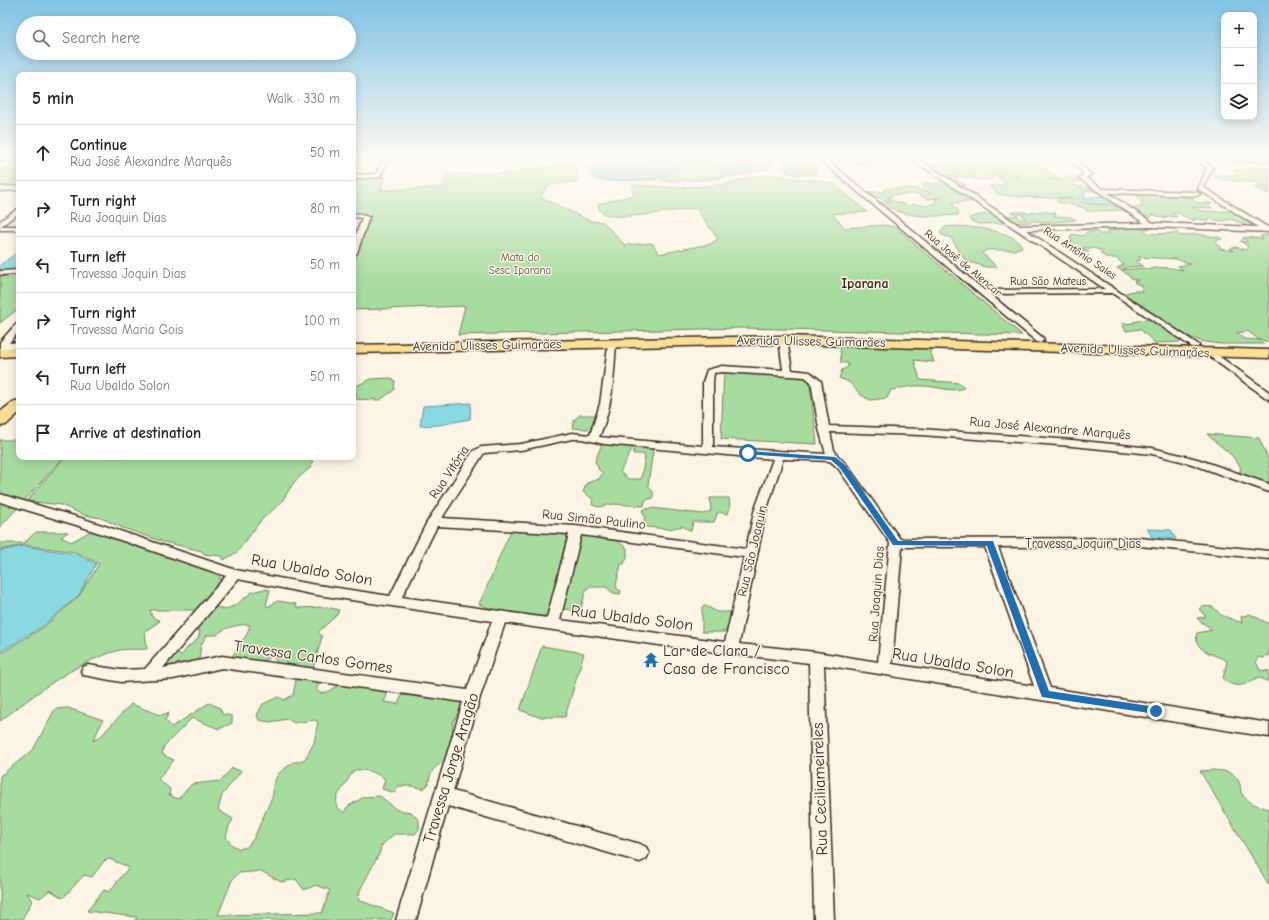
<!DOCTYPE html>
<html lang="en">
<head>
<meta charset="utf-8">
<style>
	:root { --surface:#fff; --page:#f2f2f2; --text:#222; --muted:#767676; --line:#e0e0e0 }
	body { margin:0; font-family:"Comic Neue",sans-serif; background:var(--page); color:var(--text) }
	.controls { position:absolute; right:12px; top:12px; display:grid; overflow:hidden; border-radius:8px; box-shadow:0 2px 10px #0003 }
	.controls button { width:36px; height:36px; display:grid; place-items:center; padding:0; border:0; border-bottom:1px solid var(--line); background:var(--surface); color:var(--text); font:20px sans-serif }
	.stop { position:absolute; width:12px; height:12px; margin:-9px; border:3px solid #1f6fb2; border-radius:50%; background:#fff }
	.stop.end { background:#1f6fb2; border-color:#fff; box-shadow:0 1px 4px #0008 }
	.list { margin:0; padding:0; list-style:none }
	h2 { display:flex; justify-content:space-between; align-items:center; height:52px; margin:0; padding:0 16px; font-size:17px }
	h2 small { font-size:13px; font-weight:400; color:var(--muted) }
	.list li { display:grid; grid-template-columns:26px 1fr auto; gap:12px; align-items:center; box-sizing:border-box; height:56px; padding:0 16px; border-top:1px solid var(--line) }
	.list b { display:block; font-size:15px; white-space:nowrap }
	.list p { margin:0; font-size:13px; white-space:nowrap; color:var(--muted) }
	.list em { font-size:13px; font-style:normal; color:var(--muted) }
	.icon { flex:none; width:22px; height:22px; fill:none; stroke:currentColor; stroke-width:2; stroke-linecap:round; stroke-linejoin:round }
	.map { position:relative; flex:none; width:1269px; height:920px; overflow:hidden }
	.search { position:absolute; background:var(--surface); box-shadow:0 2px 10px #0003; left:16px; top:16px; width:340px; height:44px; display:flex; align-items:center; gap:10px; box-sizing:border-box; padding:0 14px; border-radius:22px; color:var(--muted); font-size:15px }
	.panel { position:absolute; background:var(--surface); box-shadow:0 2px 10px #0003; left:16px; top:72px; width:340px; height:388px; border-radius:8px }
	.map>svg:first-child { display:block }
	.green { fill:#a7dc9f; stroke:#71835e; fill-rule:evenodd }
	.water { fill:#88d9e0; stroke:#699392 }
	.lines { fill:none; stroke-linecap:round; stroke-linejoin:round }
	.street-casing { stroke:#3b2a1e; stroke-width:3 }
	.primary-casing { stroke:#3b2a1e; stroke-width:3 }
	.street { fill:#fcf5e5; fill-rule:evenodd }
	.primary { fill:#fadf96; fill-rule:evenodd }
	.route { fill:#1f6fb2 }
	.labels { text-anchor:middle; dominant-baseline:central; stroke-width:3; stroke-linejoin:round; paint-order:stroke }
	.far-street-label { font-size:11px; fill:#3b2a1e; stroke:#fcf5e5 }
	.far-park-label { font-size:11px; fill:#56563e; stroke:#fcf5e5 }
	.street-label { font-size:13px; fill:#3b2a1e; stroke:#fcf5e5 }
	.far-district-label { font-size:14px; font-weight:bold; fill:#3b2a1e; stroke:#fcf5e5 }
	.near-street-label { font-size:16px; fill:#3b2a1e; stroke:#fcf5e5 }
	.near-poi-label { font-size:16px; fill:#3b2a1e; stroke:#fcf5e5; text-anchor:start }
</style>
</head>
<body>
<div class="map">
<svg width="1269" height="920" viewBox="0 0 1269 920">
	<rect width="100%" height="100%" fill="#fcf5e5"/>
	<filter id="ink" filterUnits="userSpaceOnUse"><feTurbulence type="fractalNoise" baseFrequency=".025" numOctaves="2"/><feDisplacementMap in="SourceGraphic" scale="8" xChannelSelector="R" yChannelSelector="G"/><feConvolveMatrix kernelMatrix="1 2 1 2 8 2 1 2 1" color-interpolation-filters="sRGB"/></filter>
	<g filter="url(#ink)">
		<g class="green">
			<path d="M692,156H769L774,163L772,166C763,171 752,172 742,174C715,180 689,181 662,181L661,179L692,161H709V158C701,157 694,160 686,159Z"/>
			<path d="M780,156H802L817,169V172C808,177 790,176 782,168L784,163Z"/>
			<path d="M820,156H907L910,158L886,159L885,157H873L875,160L869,161L874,164C856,166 842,159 824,159Z"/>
			<path d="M675,159L688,160L655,180L607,181L594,179L589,174V167L591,166ZM676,161L683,162C656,189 628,175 597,167Z"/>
			<path d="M19,161V179L8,186H0V171Z"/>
			<path d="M1035,162L1059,178L1050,179L1064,180L1065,177H1077L1081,181H1075L1072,185L1094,189L1101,193L1089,190L1084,193L1085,196L1077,199C1092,210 1110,200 1125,210L1087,211L1083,207L1057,202V199L1072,198C1046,198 1022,198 997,194L989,186L1006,185L998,177H1021C1011,174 1000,174 990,176L993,179L975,180L971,177H960L958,175L940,176L928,165Z"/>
			<path d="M567,165L577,166L578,181L548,185L540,197L590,221L603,222L625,245L652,243L659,254L710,244L718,239L696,208C677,210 619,221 605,214C600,212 599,209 598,204L634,195L633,185L680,188L729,184L728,183L758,176L769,175L824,182L834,184L867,212L832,214L845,228L883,225L895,227L1022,335L742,328L458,335L465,306L353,310V266L372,213H353V179L384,177L381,190L437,188L445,185L446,175L519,173L523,170Z"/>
			<path d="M1254,168L1269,169V194L1254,188L1266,187C1251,177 1229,185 1213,175H1238L1233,170H1248Z"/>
			<path d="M959,177L956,180L966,185C959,188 952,181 945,183L978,194L969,196L973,201L952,203L958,211V215C928,217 902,218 881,202L894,201L908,206L914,204L927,206L936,202L935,198H940L927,199L917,194L891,195V197H887L890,198L891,200H889L874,197L868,192H884L885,189C901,188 915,187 930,193L923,187L925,183L939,184L940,183L939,182L942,181V179Z"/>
			<path d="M1133,192C1147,193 1191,192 1197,203H1211L1212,204H1208L1212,208L1192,207C1205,215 1221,209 1234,212C1239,213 1244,217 1248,220L1244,221L1259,228H1242L1241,226L1245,225L1231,219L1221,221L1207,219L1208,221L1193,218L1195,220L1194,221L1177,213H1172L1177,217L1165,216L1166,219L1152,214L1151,217L1143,218L1130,208L1145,206L1140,202L1143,201Z"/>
			<path d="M1040,211L1056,213H1054L1056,216H1054L1071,217L1076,220L1055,222L1033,221L1031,222L979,224L971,221L969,218C986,211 1001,216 1018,216L1019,219H1026L1022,216L1024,214H1014L1012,212H1026L1027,214Z"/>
			<path d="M955,226C972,227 1015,230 1022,247L1014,250H986L982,253L997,267H986L966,261L951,238L942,235L940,231L945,227Z"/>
			<path d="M1110,227H1140L1150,234L1177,233L1181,236L1196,234L1218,237L1222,239L1217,240L1216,244L1220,246V249L1234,251L1230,249L1235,247L1246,250L1248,246L1240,241L1247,242L1246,239H1242L1245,237L1263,239L1260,236L1269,235V342L1258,339L1248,331L1237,333L1244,339L1259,340L1264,344H1220L1200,341L1188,336L1181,342L1155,343L1140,329L1126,331L1122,324L1134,323L1133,322L1149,319V318L1122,294L1133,291H1143L1141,289L1143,287L1134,282L1138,280H1133L1122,270L1144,268L1151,270L1150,269C1162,266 1171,268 1183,270L1178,266L1190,264L1176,259L1138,257L1141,260L1136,261L1143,266L1128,267L1121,270L1117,268L1124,265L1116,258H1108L1101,254L1102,251L1094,248H1082L1089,252C1080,252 1070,250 1063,246L1065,243H1071L1069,242H1072L1070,237L1072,234L1082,236L1087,232L1096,231L1100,234H1109L1106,231L1114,230Z"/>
			<path d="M19,275V308L0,323V278L4,276Z"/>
			<path d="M840,346L929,348L934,362L914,360L920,380L960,383L964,388C951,393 937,386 923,386C913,385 902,388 891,390L887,398L870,400L861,395L849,382L839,378L842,370L848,367V363H841Z"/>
			<path d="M724,372L809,377L817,444L721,439Z"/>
			<path d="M390,378L395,381L394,390L380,400L353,399L357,394L353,392L354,387L371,379Z"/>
			<path d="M580,415H600L599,422L588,429L572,428L574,420Z"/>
			<path d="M1207,434L1259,438L1269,461V487L1238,477L1241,468C1230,450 1221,448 1207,434Z"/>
			<path d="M0,440H19V457H64L0,527Z"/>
			<path d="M603,442L633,447L620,472L628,479H641L645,457L643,454H633L635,446L651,448L653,450L648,485L653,492V498L645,500L644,506L613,504L599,507L592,505L593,499L583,492L587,483L599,479L603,473L599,470L595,461Z"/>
			<path d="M65,457H313L311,467L294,482L281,503L262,519L237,552L224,560L222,556L204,554L202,551L164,542L123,528L101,518L84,515L61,505L27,501Z"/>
			<path d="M710,498H729L730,507L728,514L718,512L714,522H693L691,531L682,526L669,529L646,527L643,524L645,517L642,510L651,508L703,514L711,511Z"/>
			<path d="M93,530L222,572L219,578L226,580L202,610H150L152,617L160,621L145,631L147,649C137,650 125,648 116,651C72,664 36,694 0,721V654L44,627L79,596L99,564L76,552L24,545L0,550V543H24L36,532H68L61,537L71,542Z"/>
			<path d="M511,531L562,533L567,536L549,613C533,626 497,611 479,604C491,580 499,555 511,531Z"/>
			<path d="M581,535L617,541L627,548V557L624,564H621L616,585L617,589L621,591L620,594L613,593L606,587H589L586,590L580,611L557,608Z"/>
			<path d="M264,589L270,590L266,605L267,607L278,601L296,604L297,608L327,607L339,610L337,615L318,632L322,637L313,668L285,670L277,666L276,660L272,657L257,663L231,658L247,634L250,625C241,623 222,628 217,635H207L201,645L198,666L156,670L171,655L179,653L181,656L188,647L198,639L200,631L191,630L205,611L218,607L224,610L236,605L252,592Z"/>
			<path d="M705,606L714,610L716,612H732V618L725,632H702V607Z"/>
			<path d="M1202,606L1213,607L1221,615L1242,623L1241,617L1250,614L1269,624V656L1266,655L1264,658L1258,657L1256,662L1260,670L1269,671V682L1258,677C1245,685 1237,690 1223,679L1227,661C1216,654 1192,652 1197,633L1212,630C1208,625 1201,623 1197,618L1206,617L1199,609Z"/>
			<path d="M542,646L584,653L565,717H539L520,710Z"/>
			<path d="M300,677L315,679L319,683L316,690L320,693L328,692L339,685L389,690L384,702L398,704L402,695L460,701L462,706L453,722L450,759C435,766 431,768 428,785L423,789L412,786H398L395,793L382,789L385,779C376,772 365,769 354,770L337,797L336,806L344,813L347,807L364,797L380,796L397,810L411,812L419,820V829L415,834H394L381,846L380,852L360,890L358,900L394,913L391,920H135L137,917L87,911L104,890L109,892L129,867L109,859L104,861L92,877L84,875L63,898L50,890L40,898L27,893L32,901L22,919L0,920V776L33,750L55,709L68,708L103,720L93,741L100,737L131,704L160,715L169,713L165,720L172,727L209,703L220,708L222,714L232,716V723L219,729L192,718L164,746L162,752L163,755L174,760L158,779L170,789L169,795L178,799L192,784L221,781L232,768L241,771L222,795L218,810L233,819L229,826L226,837L231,844L239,849L247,847L254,838L273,795V785L278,774L293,762H299L305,759L314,743L318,722L314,720L294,723L288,719L269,722L259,720L257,715L263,704L278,697L284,700L293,695L296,680ZM261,871L281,882L296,879L304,890L316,885L330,890L322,913L218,915L232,880L239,873Z"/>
			<path d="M1213,770C1225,771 1236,771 1240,785C1241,788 1240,792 1242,794C1248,804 1259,806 1269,809V885L1200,771Z"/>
		</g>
		<g class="water">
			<path d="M669,160L683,161C678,167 664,176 656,178C646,180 603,181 594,176V168L597,167Z"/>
			<path d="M1099,196L1113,201L1117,204H1091L1081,199Z"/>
			<path d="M19,251V271H0V265Z"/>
			<path d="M471,403L470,419L439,425L420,426L423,406Z"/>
			<path d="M1147,529L1171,530L1176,539L1152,537Z"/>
			<path d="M23,546L76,554L96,564L79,595L43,626L0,652V551Z"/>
		</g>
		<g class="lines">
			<g class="street-casing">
				<g id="street">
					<rect x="0" y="156" width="19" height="4"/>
					<path d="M384,156H390L380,177L353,179V175L376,174Z"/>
					<path d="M815,156H822L984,290L1105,289L907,156H914L1020,226L1144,223L1080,179V177L1084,174L1065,156H1072L1091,174L1086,178L1103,189L1197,192L1200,194L1197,196L1108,193L1153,223L1258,227L1198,189L1207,168L1191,156H1198L1213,168L1203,187L1269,228V232L1151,227L1026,230L1199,345L1198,347H1192L1112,293L990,294L1043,338L1044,340L1040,343L1037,342Z"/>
					<path d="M1208,156L1269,158V162L1211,158Z"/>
					<path d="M19,186V190L0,191V187Z"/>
					<path d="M19,208V213L1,226H19V230H0V221Z"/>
					<path d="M353,213L369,217L357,253L353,255V243L362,218L353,217Z"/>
					<path d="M19,270V274L0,275V271Z"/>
					<path d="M19,323V331L9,343L19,342V348L4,349L0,351V342L16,324Z"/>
					<path d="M783,337L787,340L792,370L810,372L821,381L829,426L921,429L1072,440L1152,448L1197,459L1269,484V492L1189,463L1152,454L1072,446L921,435L830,432L834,450L838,456L846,464L900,539L1140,538L1269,551V559L1140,546L998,547L1050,688L1269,723V737L824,665L834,920H814L809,663L666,646L505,623L480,697L453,791L640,844L646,847L649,853L646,859L640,862L448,806L416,920H396L463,702L222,668L173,679L121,682L83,675L81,671L83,667L88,665L121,670L145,669L226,576L76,525L0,502V494L84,519L236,570L311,584L390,596L427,522L473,451L481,447L521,444L572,433L590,435L600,404L609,340H615L616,342C614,374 613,407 599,437L703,446V382L707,370L722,366L783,370L779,340ZM722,372L805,377L811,382L819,429L826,454L713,447V382L714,373ZM572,439H582L604,444L773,459L754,512L746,549L576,526L442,518L484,453L521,450ZM783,459L830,461L838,468L890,543L878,662L816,652L739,644L766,512ZM437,526L569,534L547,618L402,597ZM581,535L744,557L725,642L560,620ZM902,547H985L1034,686L892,664ZM238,579L311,594L492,621L467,690L222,656L163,668Z"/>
					<path d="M1209,349L1269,392V400L1206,354V350Z"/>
				</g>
			</g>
			<g class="primary-casing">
				<g id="primary">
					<path d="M783,336L1269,350V358L783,344L353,353V345Z"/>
					<path d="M19,348V356L0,357V349Z"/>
					<path d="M19,400V413L6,425L0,426V412L13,402Z"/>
				</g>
			</g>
			<use href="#street" class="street"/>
			<use href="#primary" class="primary"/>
		</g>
	</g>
	<linearGradient id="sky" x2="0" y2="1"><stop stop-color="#81c3e5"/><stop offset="0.55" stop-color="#fefaf3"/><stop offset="1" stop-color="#fefaf3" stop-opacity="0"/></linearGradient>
	<rect width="1269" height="285" fill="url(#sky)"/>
	<path class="route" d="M748,451L835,457L845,465L898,541H993L1049,691L1156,707L1161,711L1159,713L1156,714L1042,697L987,546L893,545L840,468L831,460L745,454L744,453Z"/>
	<defs>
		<g id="temple-bare" transform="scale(1.2)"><path d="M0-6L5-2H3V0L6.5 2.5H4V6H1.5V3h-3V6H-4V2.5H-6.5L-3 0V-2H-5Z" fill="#1f6fb2" stroke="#fcf5e5" stroke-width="2.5" paint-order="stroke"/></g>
	</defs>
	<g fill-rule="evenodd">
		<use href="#temple-bare" x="651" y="660"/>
	</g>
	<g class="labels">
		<g class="far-street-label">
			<text transform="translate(1080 253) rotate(34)">Rua Antônio Sales</text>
			<text transform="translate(963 263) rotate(40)">Rua José de Alencar</text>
			<text x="1048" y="281">Rua São Mateus</text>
		</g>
		<g class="far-park-label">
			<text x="520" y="257">Mata do<tspan x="520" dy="13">Sesc Iparana</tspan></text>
		</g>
		<g class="street-label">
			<text transform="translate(811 341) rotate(1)">Avenida Ulisses Guimarães</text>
			<text transform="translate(487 345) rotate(-1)">Avenida Ulisses Guimarães</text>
			<text transform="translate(1135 350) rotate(2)">Avenida Ulisses Guimarães</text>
			<text transform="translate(1050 428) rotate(5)">Rua José Alexandre Marquês</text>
			<text transform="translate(449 472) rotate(-56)">Rua Vitória</text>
			<text transform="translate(594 519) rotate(6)">Rua Simão Paulino</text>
			<text x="1083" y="543">Travessa Joquin Dias</text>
			<text transform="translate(752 551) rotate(-77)">Rua São Joaquin</text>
			<text transform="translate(876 594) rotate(-86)">Rua Joaquin Dias</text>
		</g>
		<g class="far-district-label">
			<text x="865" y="283">Iparana</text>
		</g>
		<g class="near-street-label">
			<text transform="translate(312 570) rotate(10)">Rua Ubaldo Solon</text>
			<text transform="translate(632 618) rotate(7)">Rua Ubaldo Solon</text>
			<text transform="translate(313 657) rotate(8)">Travessa Carlos Gomes</text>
			<text transform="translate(953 663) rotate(9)">Rua Ubaldo Solon</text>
			<text transform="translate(451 768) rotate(-73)">Travessa Jorge Aragão</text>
			<text transform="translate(820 789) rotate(-92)">Rua Ceciliameireles</text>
		</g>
		<g class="near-poi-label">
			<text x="663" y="651">Lar de Clara /<tspan x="663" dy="18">Casa de Francisco</tspan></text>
		</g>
	</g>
</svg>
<div class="controls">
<button>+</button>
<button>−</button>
<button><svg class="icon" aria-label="layers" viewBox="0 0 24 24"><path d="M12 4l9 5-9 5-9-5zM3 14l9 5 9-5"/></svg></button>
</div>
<div class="stop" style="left:748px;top:453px"></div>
<div class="stop end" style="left:1156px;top:711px"></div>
<div class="search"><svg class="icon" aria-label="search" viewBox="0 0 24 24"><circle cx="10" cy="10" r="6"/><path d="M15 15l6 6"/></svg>Search here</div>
<section class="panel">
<h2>5 min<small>Walk · 330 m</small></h2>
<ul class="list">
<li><svg class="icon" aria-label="ahead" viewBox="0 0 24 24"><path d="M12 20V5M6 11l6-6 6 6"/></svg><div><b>Continue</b><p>Rua José Alexandre Marquês</p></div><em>50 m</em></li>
<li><svg class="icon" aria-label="right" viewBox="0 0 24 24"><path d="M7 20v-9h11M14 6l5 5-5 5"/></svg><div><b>Turn right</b><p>Rua Joaquin Dias</p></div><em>80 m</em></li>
<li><svg class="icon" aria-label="left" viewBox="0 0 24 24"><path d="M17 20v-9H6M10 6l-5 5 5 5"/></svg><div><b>Turn left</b><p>Travessa Joquin Dias</p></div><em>50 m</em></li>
<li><svg class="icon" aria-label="right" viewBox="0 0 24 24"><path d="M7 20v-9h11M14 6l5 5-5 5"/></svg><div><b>Turn right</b><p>Travessa Maria Gois</p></div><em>100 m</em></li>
<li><svg class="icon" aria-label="left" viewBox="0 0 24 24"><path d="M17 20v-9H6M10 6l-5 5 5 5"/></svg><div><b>Turn left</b><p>Rua Ubaldo Solon</p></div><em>50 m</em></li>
<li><svg class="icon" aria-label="arrive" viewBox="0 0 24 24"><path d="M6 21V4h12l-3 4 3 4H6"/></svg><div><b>Arrive at destination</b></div></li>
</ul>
</section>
</div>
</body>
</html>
